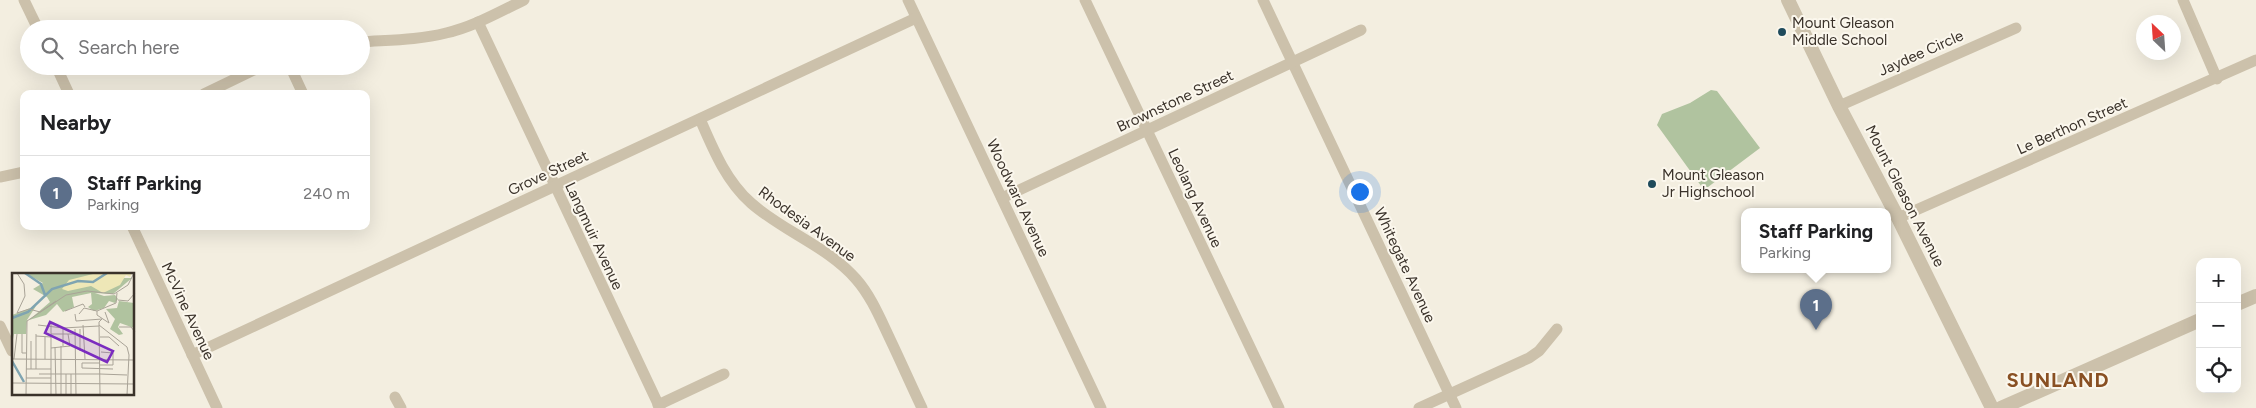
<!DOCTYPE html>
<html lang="en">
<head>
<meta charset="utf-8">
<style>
	:root { --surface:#fff; --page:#f2f2f2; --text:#202124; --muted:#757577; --line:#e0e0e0; --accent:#1f4b5c }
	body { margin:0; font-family:Figtree,sans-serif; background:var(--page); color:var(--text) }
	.controls { position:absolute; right:15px; bottom:15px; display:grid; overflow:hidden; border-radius:10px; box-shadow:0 5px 20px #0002 }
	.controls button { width:45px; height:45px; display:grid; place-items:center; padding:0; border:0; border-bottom:1px solid var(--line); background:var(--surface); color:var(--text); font:25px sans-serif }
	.compass { position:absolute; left:2136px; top:15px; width:45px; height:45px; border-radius:50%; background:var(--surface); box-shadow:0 5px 20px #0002; rotate:335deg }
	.you { position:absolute; left:1359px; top:191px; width:18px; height:18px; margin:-12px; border:4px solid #fff; border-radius:50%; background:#1a73e8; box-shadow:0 0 0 8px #1a73e833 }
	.badge { display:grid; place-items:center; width:32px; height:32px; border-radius:50%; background:var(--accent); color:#fff; font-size:16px; font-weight:700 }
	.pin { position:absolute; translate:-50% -41px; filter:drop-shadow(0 1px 2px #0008) }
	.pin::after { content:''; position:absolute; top:26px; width:18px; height:15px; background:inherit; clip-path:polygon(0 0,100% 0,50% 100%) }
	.popup { position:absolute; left:1741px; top:208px; width:150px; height:65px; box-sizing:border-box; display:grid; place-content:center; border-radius:10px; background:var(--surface); filter:drop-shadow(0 1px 4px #0005); font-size:16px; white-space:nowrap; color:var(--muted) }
	.popup b { font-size:19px; color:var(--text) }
	.popup::after { content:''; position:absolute; left:50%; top:100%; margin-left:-10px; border:10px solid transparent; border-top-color:var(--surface) }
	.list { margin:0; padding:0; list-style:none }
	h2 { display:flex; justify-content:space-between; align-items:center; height:65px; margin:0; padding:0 20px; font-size:21px }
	h2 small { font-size:16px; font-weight:400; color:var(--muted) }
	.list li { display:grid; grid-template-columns:32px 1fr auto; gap:15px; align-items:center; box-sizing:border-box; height:75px; padding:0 20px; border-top:1px solid var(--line) }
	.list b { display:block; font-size:19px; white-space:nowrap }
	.list p { margin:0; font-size:16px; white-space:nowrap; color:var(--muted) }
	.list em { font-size:16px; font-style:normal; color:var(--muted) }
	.icon { flex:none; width:28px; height:28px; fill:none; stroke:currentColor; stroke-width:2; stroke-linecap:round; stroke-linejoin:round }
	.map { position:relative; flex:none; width:2256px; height:408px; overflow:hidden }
	.search { position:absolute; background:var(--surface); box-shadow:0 5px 20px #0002; left:20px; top:20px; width:350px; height:55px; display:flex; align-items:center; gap:12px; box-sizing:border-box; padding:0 18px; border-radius:28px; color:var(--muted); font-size:19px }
	.panel { position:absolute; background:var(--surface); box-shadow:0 5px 20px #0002; left:20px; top:90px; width:350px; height:140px; border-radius:10px }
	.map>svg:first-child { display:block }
	.green { fill:#b0c39f }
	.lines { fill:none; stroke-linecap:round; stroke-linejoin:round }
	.minor { stroke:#ccc1ab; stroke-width:11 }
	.tertiary { stroke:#ccc1ab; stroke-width:14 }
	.poi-dot { fill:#1f4b5c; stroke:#fbf7ed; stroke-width:2 }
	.labels { text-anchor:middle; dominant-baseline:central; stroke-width:4; stroke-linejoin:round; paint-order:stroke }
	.poi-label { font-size:15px; fill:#3a322a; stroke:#fbf7ed; text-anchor:start }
	.street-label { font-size:15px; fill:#3a322a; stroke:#fbf7ed }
	.district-label { font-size:20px; font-weight:bold; letter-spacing:1px; fill:#895023; stroke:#fbf7ed }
	.inset-river { fill:none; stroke:#7fa4b1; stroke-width:2.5 }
	.inset-road { fill:none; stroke:#a9a397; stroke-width:1 }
	.view { fill:#7b2cbf; fill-opacity:0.15; stroke:#7b2cbf; stroke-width:2.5 }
	.inset-edge { fill:none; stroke:#3a322a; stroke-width:2.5 }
</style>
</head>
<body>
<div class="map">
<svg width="2256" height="408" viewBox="0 0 2256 408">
	<rect width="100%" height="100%" fill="#f3eee0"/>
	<path class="green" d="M1711,90L1717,91L1760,148L1704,190L1657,125L1662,114L1690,103Z"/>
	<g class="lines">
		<g class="minor">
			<path d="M24,0L38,29"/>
			<path d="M908,0L1101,408"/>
			<path d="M1085,0L1279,408"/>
			<path d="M1263,0L1456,408"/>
			<path d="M2183,0L2217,79"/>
			<path d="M478,22L660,408"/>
			<path d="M361,42C389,40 419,40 446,33C473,27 499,12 524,0"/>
			<path d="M56,66L69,94"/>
			<path d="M290,66L303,94"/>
			<path d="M204,94L262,66"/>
			<path d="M1839,106L2016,28"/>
			<path d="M700,119C713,149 726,181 751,203C784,232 827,246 856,279C871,296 880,318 890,339C901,362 911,385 922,408"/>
			<path d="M0,177L24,172"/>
			<path d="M1002,198L1361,30"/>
			<path d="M1898,218L2256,60"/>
			<path d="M132,226L217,408"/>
			<path d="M0,326L12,351"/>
			<path d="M192,355L916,18"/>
			<path d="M395,397L401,408"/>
			<path d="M658,405L724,374"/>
			<path d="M1419,408L1529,358L1539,351L1557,329"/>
		</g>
		<g class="tertiary">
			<path d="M1788,0L1839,106L1898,218L1992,408"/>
			<path d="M2237,304L2256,296"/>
			<path d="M2001,408L2200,320"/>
		</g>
	</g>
	<g class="poi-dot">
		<circle cx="1782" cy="32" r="5"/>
		<circle cx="1652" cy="184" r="5"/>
	</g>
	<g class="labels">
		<g class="poi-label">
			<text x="1792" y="23">Mount Gleason<tspan x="1792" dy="17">Middle School</tspan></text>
			<text x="1662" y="175">Mount Gleason<tspan x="1662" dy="17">Jr Highschool</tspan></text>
		</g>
		<g class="street-label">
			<text transform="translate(1921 53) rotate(-24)">Jaydee Circle</text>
			<text transform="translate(1175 101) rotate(-25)">Brownstone Street</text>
			<text transform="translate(2072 126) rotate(-24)">Le Berthon Street</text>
			<text transform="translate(548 173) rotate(-25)">Grove Street</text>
			<text transform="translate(1905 196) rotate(63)">Mount Gleason Avenue</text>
			<text transform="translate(1018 198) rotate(65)">Woodward Avenue</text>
			<text transform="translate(1195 198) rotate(65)">Leolang Avenue</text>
			<text transform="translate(807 224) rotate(36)">Rhodesia Avenue</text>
			<text transform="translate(594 236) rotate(65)">Langmuir Avenue</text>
			<text transform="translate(1405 265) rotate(65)">Whitegate Avenue</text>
			<text transform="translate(188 311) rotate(65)">McVine Avenue</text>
		</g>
		<g class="district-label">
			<text x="2058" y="380">SUNLAND</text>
		</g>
	</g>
	<g transform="translate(12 273)">
		<rect width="122" height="122" fill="#f3eee0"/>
		<path d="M13,0H106V5H120L101,21L83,20L92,23L103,22L106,26L103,30L97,28L92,35L82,38L76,34L80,31L79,20L60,24L62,34L51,39L45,31L34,42L17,47L38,29L35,24L21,16L31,10ZM107,28L122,30V55L108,50L106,54L111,61L107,62L98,56L103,46L94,36L105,35ZM24,33L15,47L14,61H2L0,71V42Z" fill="#b0c39f"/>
		<path d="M85,0H120L118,4L114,2L108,12L91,20L79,13L56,18L50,16L57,7Z" fill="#eee7b7"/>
		<path class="inset-river" d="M13,0L29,11L33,22M0,45L16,39L40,16L66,8L81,9L95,0M0,88L12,109"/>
		<path class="inset-road" d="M5,0L12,11L13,23L5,40L17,36L28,39L44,28M106,27L116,28L123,20M53,38L71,31L73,34M85,38V42L97,50L93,39M63,41L64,48L90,46M67,41L72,35L85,38L104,30L105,20M39,49V122M26,52L51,55L87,53M71,52L73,86M87,52L115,74L117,82M107,54H119L123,59M51,55V73M63,56L64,122M68,56V78M10,61V80H14M24,61V96M39,61H63M24,63L39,64M33,64V86M88,64H97L107,73M19,68V96M49,73V122M43,74L44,122M39,75L58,73L56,61M0,86L123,87M2,86L5,61M88,90H70V95L101,96M88,92H101V80L89,79M14,96H39M27,101H88M54,101V122M59,101V122M88,101L115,102M14,105H39M0,110L123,111M14,122L15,48L54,22L75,18L102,21L116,12L122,0M88,122L87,49L90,46M115,122L117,82"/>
		<path class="view" d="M38,49L101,78L95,89L33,60Z"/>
		<rect width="122" height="122" class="inset-edge"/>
	</g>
</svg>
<div class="controls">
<button>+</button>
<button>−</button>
<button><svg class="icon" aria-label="locate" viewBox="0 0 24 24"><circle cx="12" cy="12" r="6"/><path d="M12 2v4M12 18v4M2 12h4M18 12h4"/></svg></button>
</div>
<svg class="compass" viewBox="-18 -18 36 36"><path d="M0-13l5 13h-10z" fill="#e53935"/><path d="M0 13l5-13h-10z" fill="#757577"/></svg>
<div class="you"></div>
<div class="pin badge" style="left:1816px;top:330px;background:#5c6f8a">1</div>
<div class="popup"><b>Staff Parking</b>Parking</div>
<div class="search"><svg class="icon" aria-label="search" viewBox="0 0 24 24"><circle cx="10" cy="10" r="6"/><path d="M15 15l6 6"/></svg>Search here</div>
<section class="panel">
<h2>Nearby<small></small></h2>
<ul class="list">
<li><span class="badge" style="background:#5c6f8a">1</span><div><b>Staff Parking</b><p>Parking</p></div><em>240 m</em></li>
</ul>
</section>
</div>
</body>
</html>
